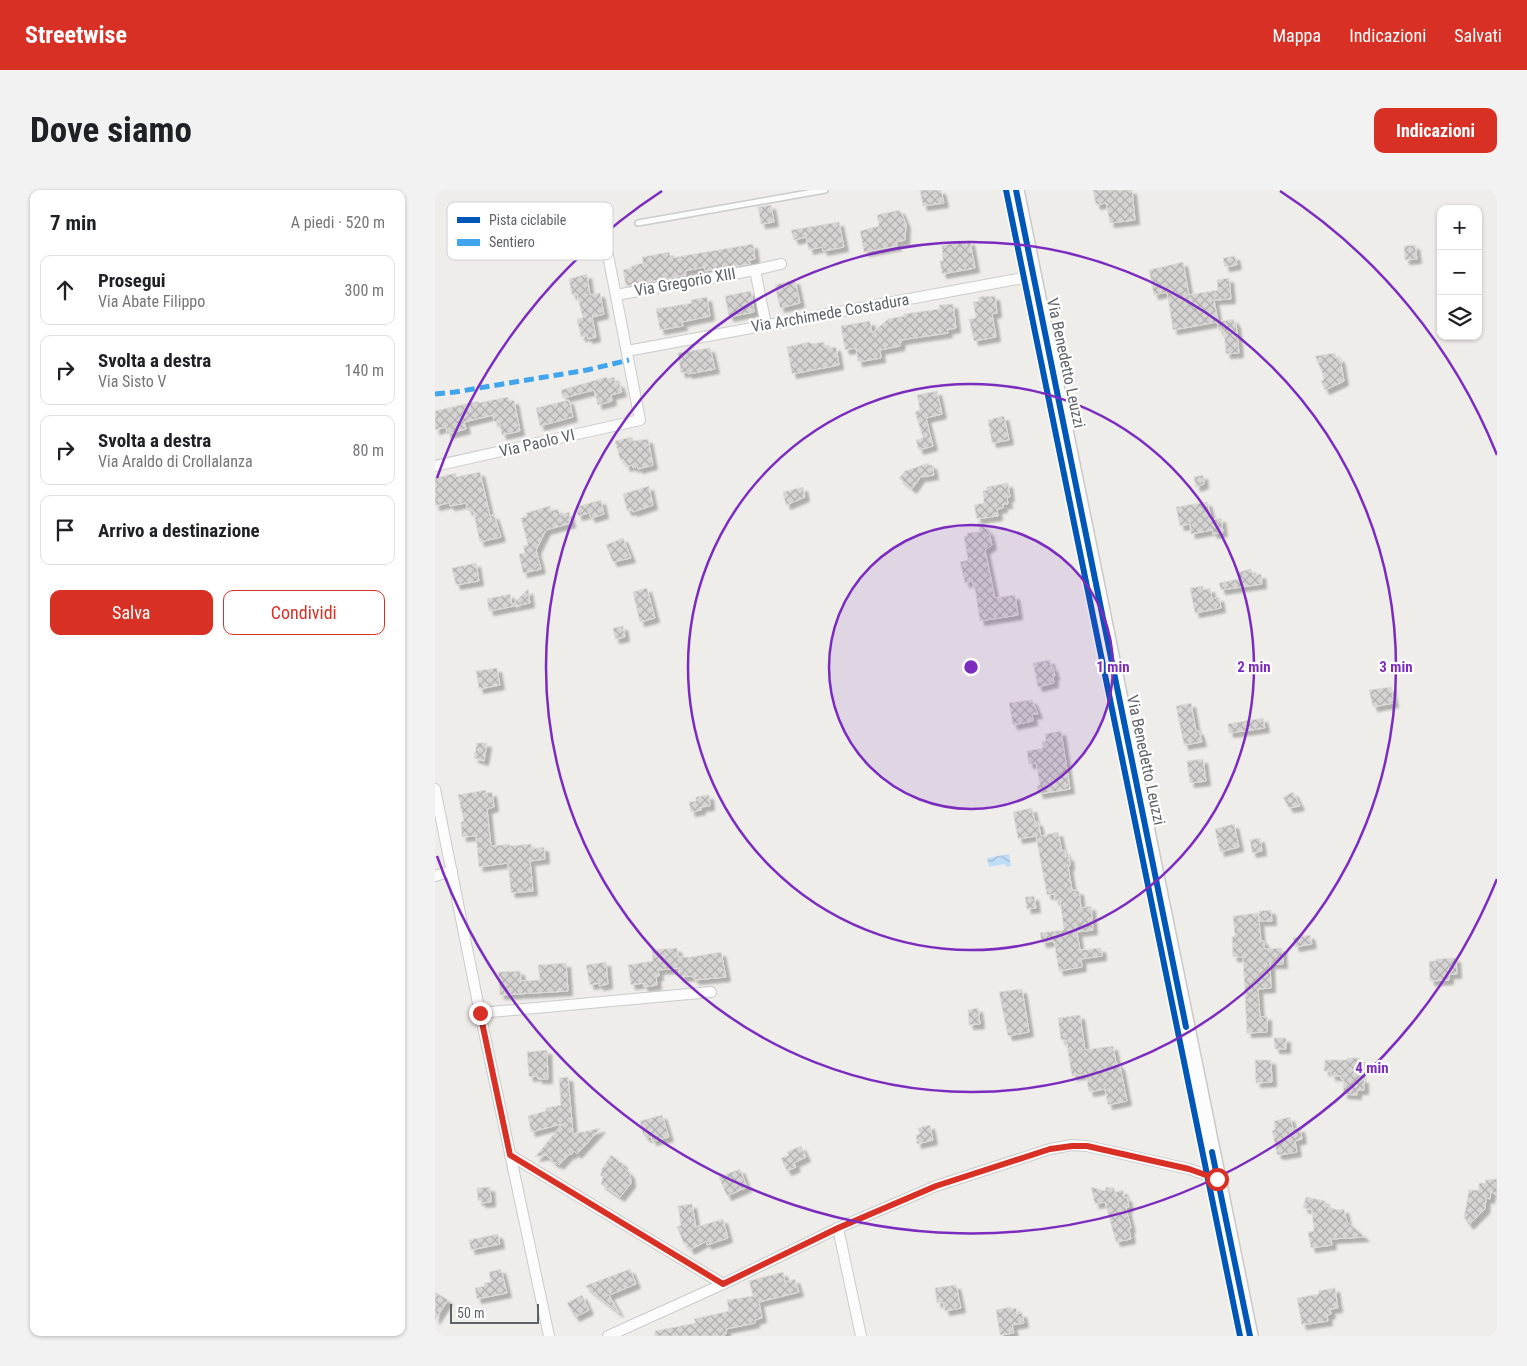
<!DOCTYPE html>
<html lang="it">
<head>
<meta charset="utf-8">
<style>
	:root { --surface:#fff; --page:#f2f2f2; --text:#202124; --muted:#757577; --line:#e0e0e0; --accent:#d93025 }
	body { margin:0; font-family:"Roboto Condensed",sans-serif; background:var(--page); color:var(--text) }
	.controls { position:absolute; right:15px; top:15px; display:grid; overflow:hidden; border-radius:10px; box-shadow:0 1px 4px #0004 }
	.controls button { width:45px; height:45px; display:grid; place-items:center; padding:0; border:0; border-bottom:1px solid var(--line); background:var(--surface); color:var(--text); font:25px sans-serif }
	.scale { position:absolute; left:15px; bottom:12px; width:89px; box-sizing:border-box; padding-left:5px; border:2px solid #5e6267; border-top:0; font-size:14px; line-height:18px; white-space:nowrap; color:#5e6267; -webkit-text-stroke:4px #fff; paint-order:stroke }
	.stop { position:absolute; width:15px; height:15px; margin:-11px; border:4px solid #d93025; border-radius:50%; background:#fff }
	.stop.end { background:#d93025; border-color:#fff; box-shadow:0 1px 5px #0008 }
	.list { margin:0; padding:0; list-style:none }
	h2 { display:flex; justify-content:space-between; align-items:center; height:65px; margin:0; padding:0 20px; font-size:21px }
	h2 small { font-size:16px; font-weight:400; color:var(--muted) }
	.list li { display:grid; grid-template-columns:32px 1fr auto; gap:15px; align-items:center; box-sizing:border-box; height:70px; margin:0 10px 10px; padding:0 10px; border:1px solid var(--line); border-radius:10px }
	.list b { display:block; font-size:19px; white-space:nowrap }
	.list p { margin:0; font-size:16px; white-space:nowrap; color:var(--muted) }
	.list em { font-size:16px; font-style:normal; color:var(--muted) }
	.actions { display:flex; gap:10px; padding:15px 20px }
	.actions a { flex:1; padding:11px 0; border:1px solid var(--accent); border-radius:10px; text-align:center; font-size:18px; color:var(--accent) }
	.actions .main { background:var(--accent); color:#fff }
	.icon { flex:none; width:28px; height:28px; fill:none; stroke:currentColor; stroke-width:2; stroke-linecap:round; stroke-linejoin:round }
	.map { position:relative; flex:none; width:1062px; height:1146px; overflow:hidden; border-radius:10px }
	header { display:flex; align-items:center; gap:30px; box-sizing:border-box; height:70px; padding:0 25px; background:var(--accent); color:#fff }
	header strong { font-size:24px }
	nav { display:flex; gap:28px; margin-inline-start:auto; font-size:18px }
	.intro { display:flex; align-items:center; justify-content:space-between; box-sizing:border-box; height:120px; padding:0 30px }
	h1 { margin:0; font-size:35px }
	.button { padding:12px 22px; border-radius:10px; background:var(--accent); color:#fff; font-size:18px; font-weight:700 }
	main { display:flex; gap:30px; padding:0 30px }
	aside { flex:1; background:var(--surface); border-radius:10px; box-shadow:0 1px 4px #0004 }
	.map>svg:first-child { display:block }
	.water { fill:url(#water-waves) }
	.building { fill:url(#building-cross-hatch); stroke:#dedcd8; filter:url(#shadow) }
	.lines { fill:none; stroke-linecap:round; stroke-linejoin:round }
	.lane-casing { stroke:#cacbcb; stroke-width:8 }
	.street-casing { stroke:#cacbcb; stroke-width:12 }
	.secondary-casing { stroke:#c9c9ca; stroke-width:18 }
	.lane { stroke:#fcfcfc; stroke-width:5 }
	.street { stroke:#fcfcfc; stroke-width:10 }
	.secondary { stroke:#fcfcfc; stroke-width:15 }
	.quiet { stroke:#41a5ee; stroke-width:5; stroke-dasharray:10 5; stroke-linecap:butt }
	.cycleway-casing { stroke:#fff; stroke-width:9 }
	.cycleway { stroke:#0057b8; stroke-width:6 }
	.route { stroke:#d93025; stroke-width:6 }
	.ring { fill:none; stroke:#7b2cbf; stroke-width:2.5 }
	.labels { text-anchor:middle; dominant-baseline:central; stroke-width:4.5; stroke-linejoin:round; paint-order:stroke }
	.street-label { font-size:16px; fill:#5e6267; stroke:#fff }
	.key { fill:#fff; stroke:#cfd0d1; stroke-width:1 }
	.key-label { font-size:14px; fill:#5e6267 }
	.centre { fill:#7b2cbf; stroke:#fff; stroke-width:2.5 }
	.ring-label { font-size:15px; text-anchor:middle; font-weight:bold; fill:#7b2cbf; stroke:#fff; stroke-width:4.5; stroke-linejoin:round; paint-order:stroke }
</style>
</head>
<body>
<header>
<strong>Streetwise</strong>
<nav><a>Mappa</a><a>Indicazioni</a><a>Salvati</a></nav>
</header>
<div class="intro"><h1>Dove siamo</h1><a class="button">Indicazioni</a></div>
<main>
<aside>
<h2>7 min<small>A piedi · 520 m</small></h2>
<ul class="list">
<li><svg class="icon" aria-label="ahead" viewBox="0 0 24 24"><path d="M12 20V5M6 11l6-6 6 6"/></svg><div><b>Prosegui</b><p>Via Abate Filippo</p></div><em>300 m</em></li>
<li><svg class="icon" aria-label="right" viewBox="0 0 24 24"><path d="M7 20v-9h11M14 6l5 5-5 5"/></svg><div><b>Svolta a destra</b><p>Via Sisto V</p></div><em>140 m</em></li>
<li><svg class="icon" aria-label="right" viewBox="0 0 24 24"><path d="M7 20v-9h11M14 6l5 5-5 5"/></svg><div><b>Svolta a destra</b><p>Via Araldo di Crollalanza</p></div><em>80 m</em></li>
<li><svg class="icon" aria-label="arrive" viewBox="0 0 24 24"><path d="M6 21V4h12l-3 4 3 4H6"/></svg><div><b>Arrivo a destinazione</b></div></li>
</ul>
<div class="actions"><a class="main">Salva</a><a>Condividi</a></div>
</aside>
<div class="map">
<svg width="1062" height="1146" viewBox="0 0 1062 1146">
	<defs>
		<pattern id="water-waves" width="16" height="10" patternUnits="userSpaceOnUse" patternTransform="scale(1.25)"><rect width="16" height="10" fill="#bedef7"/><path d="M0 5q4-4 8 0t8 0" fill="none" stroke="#9eb7cc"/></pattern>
		<pattern id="building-cross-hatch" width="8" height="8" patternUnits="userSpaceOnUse" patternTransform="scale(1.25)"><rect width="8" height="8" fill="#d5d4d2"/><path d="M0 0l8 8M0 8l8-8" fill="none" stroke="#b0afae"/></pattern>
		<filter id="shadow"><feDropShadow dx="4.5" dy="4.5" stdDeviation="1" flood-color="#0004"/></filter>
	</defs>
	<rect width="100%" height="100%" fill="#eeede9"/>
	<path class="water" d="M574,664L576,676L571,677L570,674L554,677L552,668Z"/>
	<g class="building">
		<path d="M485,0H506L509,13L488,16Z"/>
		<path d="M658,0H697L700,30L675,33L671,13L661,15Z"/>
		<path d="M336,15L339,32L326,34L323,17Z"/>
		<path d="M465,20L471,34L470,50L461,52L462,56L429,62L425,41L444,36L442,25Z"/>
		<path d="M404,32L409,57L388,61L387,57L374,60L371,47L359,50L356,40Z"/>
		<path d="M535,51L540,78L507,84L505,71H508L507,55Z"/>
		<path d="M318,54L320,69L314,70L315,74L270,81L269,77L250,81L251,85L191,96L188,80L197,78L196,76L208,73L207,67L234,62L236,68Z"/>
		<path d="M980,55L982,69L970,70L969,56Z"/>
		<path d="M800,66L802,75L790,77L788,68Z"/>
		<path d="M748,72L754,105L783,100L782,90L794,88L796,109L779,110L783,132L799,129V133H801L804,163L791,164L789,140L784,141L782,132L738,140L732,102L719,105L714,80Z"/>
		<path d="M152,84L155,105L165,103L169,124L157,127L161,147L153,149L152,146L146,147L142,129L148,128L142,104L137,105L134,89Z"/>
		<path d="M360,90L365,113L345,118L340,95Z"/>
		<path d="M316,101L319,122L294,127L290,106Z"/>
		<path d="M560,106L562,123L557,124L561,147L539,151L534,129L541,128L538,112L544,111V107Z"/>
		<path d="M272,107L275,126L247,132L248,136L225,140L221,119L257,113L256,110Z"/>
		<path d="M518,114L521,138L512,140L513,143L466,150L465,156L445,160L446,168L423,172L421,158L410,160L406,136L435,131L437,143L453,129L469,126V124L505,119L504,115Z"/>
		<path d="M375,152L376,154L389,152L391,158L401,157L404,175L357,184L352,157Z"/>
		<path d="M275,158L280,179L253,184L252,182L246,183L243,163Z"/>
		<path d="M900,163L901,168H905L909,191L890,200L886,191L889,190L887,182L880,166Z"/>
		<path d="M172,187V189L179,187L181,194L184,193L187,202L176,205L177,211L163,215L159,200L128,208L126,200Z"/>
		<path d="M502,201L507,224L491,228L498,256L484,260L481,250L488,248L480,222L485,220L482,205Z"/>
		<path d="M73,207L74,211L79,210L85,241L67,245L64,231L59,232L58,225L29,232L31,239L12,244L11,237L0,240V221L43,211V213Z"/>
		<path d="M134,210L138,227L105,236L101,218Z"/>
		<path d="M569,226L574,250L557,253L553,230Z"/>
		<path d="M197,247L198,251L213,249L218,275L203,279L202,276L198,278L197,275L191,277L189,270L185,269L180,251Z"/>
		<path d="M494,273L493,275H497L499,285L487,287V285L477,299L464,288L470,281Z"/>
		<path d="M45,282L55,326L59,325L66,347L45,352L38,320L33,321L31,313L15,316L14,313L0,316V288L21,283V287Z"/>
		<path d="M768,285L769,294L761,297L759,287Z"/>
		<path d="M573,293L575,307H572L573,314H568V318L562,319L563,326L542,329L539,315L549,313L548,301L552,300V297Z"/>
		<path d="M214,296L218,315L198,322V320L192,321L188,304Z"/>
		<path d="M368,297L370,307L351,315L348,302Z"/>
		<path d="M166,310L169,324L156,328L154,323L143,326L141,317Z"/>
		<path d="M772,312L777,330L786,328L788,342L778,344L777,340L756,344L755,334L745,336L741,317Z"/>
		<path d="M115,316L116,321L123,319L125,325L134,322L136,333L111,340L101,360L106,379L88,383L84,364L90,363L88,356L93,355L86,328L92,326L91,323Z"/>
		<path d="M543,331L554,342L557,355L550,360L560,408L580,405L583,425L545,431L540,399H539L537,391L530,393L525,372L533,370L529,346H533L532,343L545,342Z"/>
		<path d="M188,348L196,368L178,372L171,355Z"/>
		<path d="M41,373L44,391L21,395L17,378Z"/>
		<path d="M816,379L818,386L826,384L827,394L786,400L784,393L804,389V382Z"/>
		<path d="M768,396V400L775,398L777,409L784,407L786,418L760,423L755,398Z"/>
		<path d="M212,398L220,428L205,432L198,402Z"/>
		<path d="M93,399L95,413L54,421L52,409L75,404L77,415Z"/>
		<path d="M188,436L190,447L180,449L178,438Z"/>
		<path d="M615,470L616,477H618L620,486H618L619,493L603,497L598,473Z"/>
		<path d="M62,478L65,495L44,499L41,481Z"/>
		<path d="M956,497L959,513L938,517L934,500Z"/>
		<path d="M597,510L603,524H597L598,531L578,535L574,513Z"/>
		<path d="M756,513L761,541H764L767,552L749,555L741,516Z"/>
		<path d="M828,528L830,538L794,543L793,534Z"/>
		<path d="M626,541L635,599L604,604L602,596L605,595L601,573L594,574L592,561L608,558L607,552L611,551L610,544Z"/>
		<path d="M42,553H52L49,571L39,568Z"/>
		<path d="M768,569L771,591L755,593L752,571Z"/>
		<path d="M51,600V603L57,602L59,617L52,619L56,656L74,654L75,656L96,654L97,659L109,657L110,669L95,671L98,701L76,703L73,673L44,677L41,646L27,647L26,632L29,631L23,605Z"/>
		<path d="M858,602L865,616L854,618L848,607Z"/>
		<path d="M274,605L275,616L266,617V620L256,622L254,612L261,611V607Z"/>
		<path d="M597,618L600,632H603L606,646L623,642L627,661H630L631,667L634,666L635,676H633L637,700L644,701L646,718L656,716L658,740L642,742L645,760L666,758L667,766L646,769L647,777L624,781L619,751L607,753L605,743L629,740L625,710L620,711L619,704L612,705L601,646L583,649L578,622Z"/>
		<path d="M799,634L804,657L785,662L780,639Z"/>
		<path d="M825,648L827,661L817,663L815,650Z"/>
		<path d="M599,706L601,718L592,719L590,707Z"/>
		<path d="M836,720L837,731H824L826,751H829V759L847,758L848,774H835L836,798L823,799L825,827L832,826V842L812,843L808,767H798L797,747L800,746L798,726L823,723L824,731V721Z"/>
		<path d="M875,745L877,754L860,757L858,748Z"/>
		<path d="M242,758L243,767H256L286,762L291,787L260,790L257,786L244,787V778L223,780L224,786H221L222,795L209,797L208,793L196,795L193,775L218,771L217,760Z"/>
		<path d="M1021,768L1022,784H1014V790L995,791L994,771H1001V769Z"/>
		<path d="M171,772L173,794L164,796V793L155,795L151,775Z"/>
		<path d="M131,773L133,801L65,805L63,782L85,781L86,791L105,790L103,775Z"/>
		<path d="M587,799L594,842L573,846L564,802Z"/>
		<path d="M543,818L545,834L534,835L533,820Z"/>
		<path d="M645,825L650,860L678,856L681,872L685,876L692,911L673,915L670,899L654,902L651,884L637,886L631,850H626L623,828Z"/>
		<path d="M839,848H851V859H840Z"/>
		<path d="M112,860L113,889H103V886L94,887L92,862Z"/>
		<path d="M912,868H925V889H929V900H922V905L908,904L909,889H906V886H896V881H889L890,870H912Z"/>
		<path d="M820,870H836L837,892L821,893Z"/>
		<path d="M133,887L138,944L166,938L142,964L139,961L136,965L135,963L124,975L121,972L120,974L111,965L100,967L127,934L96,942L93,926L111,921V918L126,915L124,888Z"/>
		<path d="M227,925L234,947L217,951L216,946L212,948L208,944L205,931Z"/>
		<path d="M855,927L858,939L865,938L867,949L860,951L862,962L845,965L842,964L837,940H840L839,931Z"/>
		<path d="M495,935L498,950L482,954L481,945L485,944L483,938Z"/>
		<path d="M366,956L371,967L359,973L361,977L352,981L346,968L354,965L352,962Z"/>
		<path d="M176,965L188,974L187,976L195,984L196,993L185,1007L166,994L168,987L165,985L167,981L166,980Z"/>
		<path d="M305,979L312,997L292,1006L284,987Z"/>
		<path d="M1062,989V1006L1056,1001L1055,1009L1051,1008L1050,1019L1034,1035L1029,1027L1034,1000H1044V993H1051L1050,990Z"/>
		<path d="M55,997L56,1012L46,1013V1010L43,1011L42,998Z"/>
		<path d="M656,997L670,1001L671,997L679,998L680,1002L688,1000L689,1008L692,1007L694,1017L691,1018L696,1038L694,1039L696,1049L681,1052L670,1012L660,1014Z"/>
		<path d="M871,1007L890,1011L889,1015L902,1020L909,1019L912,1032L930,1047L896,1049L897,1055L876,1058L873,1042L879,1041L877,1020L868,1018Z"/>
		<path d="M257,1014L261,1037L288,1029L293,1048L272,1055L271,1051L255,1060L251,1053L249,1054L242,1037L246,1035L243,1016Z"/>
		<path d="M63,1044L65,1054L36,1060L34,1050Z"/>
		<path d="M66,1079L72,1103L42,1109L40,1098L50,1096L49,1093L56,1092L54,1082Z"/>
		<path d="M195,1079L201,1094L174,1105L184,1123L150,1096Z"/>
		<path d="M348,1082L350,1092L360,1089L364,1102L324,1112L327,1128L320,1130V1133L291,1139V1144L289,1146H220V1141L261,1133L259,1129L294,1121L292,1110L318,1106L314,1091Z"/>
		<path d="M521,1095L526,1118L510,1121L508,1112L502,1113L500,1098Z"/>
		<path d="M900,1098L903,1118L895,1119L896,1124L892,1125L893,1131L867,1135L862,1108L884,1104L883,1101Z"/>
		<path d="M0,1102L13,1110L0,1130Z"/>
		<path d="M147,1105L154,1120L140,1127L132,1113Z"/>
		<path d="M576,1117V1119L581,1118L582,1124L587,1123L589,1133L577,1135L579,1143L565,1145L561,1120Z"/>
	</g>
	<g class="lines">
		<g class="lane-casing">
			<path id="lane" d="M203,33L390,0"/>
		</g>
		<g class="street-casing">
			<g id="street">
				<path d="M320,80L331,135"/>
				<path d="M181,105L320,80L346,74"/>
				<path d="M192,161L599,86"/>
				<path d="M0,276L205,230L173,65"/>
				<path d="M0,599L45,823L114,1146"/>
				<path d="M0,686L17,681"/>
				<path d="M45,823L276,802"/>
				<path d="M75,965L288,1094"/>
				<path d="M403,1038L426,1146"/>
				<path d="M173,1146L288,1094L403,1038L501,996L615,959L637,955L652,956L754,979L783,989"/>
			</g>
		</g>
		<g class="secondary-casing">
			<path id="secondary" d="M581,0L815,1146"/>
		</g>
		<use href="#lane" class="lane"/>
		<use href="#street" class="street"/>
		<use href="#secondary" class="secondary"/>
		<path class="quiet" d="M0,204L20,202L152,180L194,170"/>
		<g class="cycleway-casing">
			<g id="cycleway">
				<path d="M571,0L805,1146"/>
				<path d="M581,0L751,837"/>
				<path d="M777,962L815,1146"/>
			</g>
		</g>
		<use href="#cycleway" class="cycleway"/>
	</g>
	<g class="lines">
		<path class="route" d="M45,823L75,965L288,1094L403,1038L501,996L615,959L637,956H652L754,979L782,989"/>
	</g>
	<circle cx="536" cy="477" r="142" fill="#7b2cbf" fill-opacity=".12"/>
	<g class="ring">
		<circle cx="536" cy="477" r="142"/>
		<circle cx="536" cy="477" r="283"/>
		<circle cx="536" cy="477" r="425"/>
		<path d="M1062 689A567 567 0 0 1 2 666M2 288A567 567 0 0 1 227 1M845 1A567 567 0 0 1 1062 265"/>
	</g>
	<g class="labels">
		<g class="street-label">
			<text transform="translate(250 92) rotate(-10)">Via Gregorio XIII</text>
			<text transform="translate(395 123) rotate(-10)">Via Archimede Costadura</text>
			<text transform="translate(631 173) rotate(78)">Via Benedetto Leuzzi</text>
			<text transform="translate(102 253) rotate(-13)">Via Paolo VI</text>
			<text transform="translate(711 570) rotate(78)">Via Benedetto Leuzzi</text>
		</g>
	</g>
	<rect x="12" y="12" width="166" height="58" rx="8" class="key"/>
	<rect x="22" y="27" width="23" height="6" fill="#0057b8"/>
	<rect x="22" y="49" width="23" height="7" fill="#41a5ee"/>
	<g class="key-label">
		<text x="54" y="35">Pista ciclabile</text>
		<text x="54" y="57">Sentiero</text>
	</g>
	<circle cx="536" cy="477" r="8" class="centre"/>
	<g class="ring-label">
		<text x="678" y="482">1 min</text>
		<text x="819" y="482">2 min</text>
		<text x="961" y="482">3 min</text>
		<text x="937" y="883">4 min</text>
	</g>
</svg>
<div class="controls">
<button>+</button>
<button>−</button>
<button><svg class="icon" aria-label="layers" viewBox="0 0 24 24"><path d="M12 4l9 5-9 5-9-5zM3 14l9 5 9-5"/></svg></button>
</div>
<div class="scale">50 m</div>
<div class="stop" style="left:782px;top:989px"></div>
<div class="stop end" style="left:45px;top:823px"></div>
</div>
</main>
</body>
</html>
